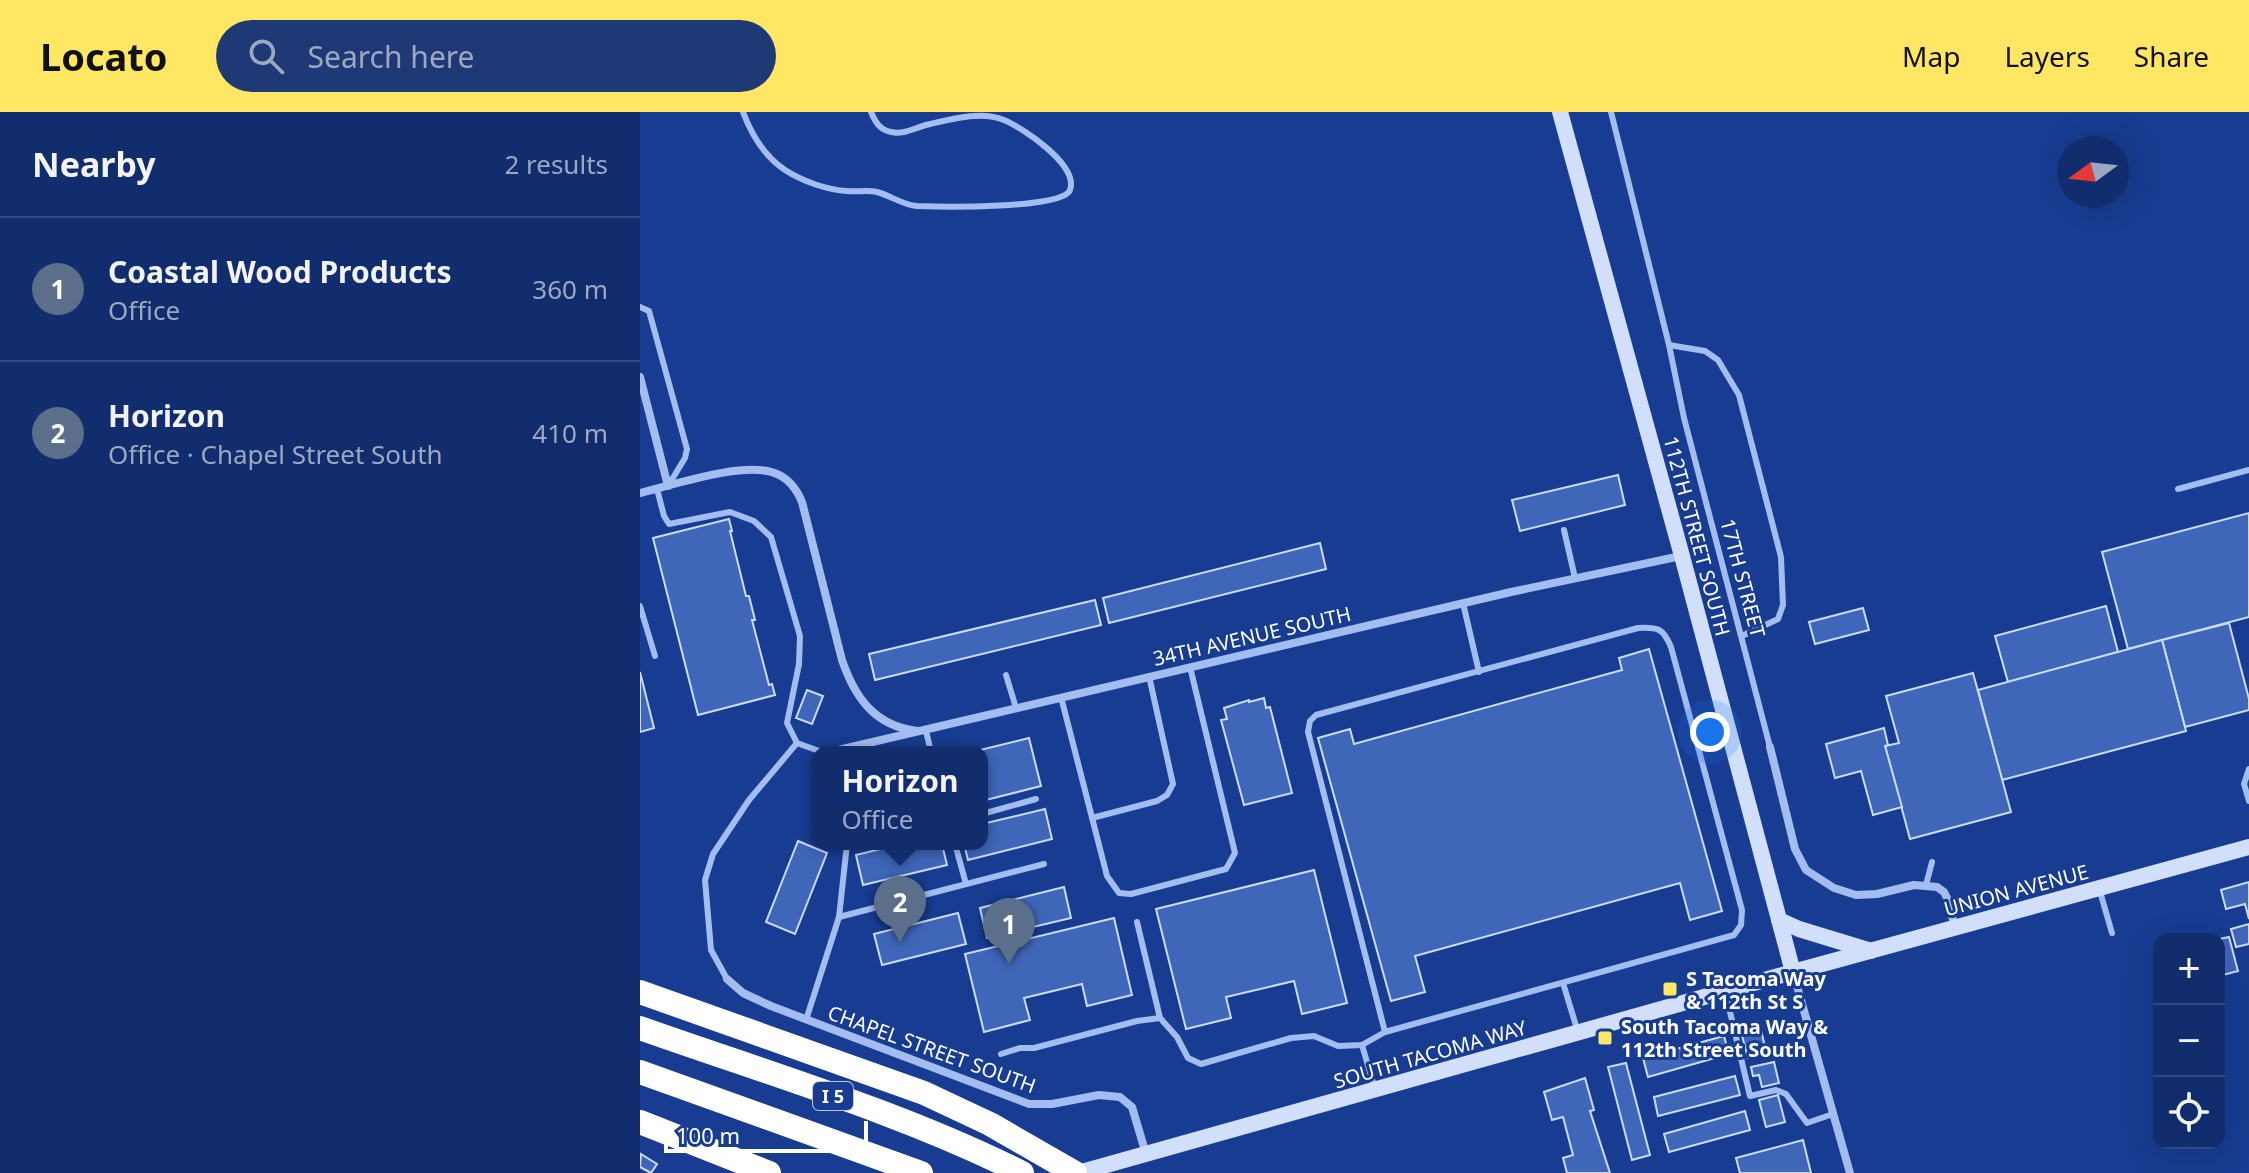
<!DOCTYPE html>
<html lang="en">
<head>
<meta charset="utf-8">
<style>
	:root { --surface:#112d6d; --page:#1e3975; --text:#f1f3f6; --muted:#9ca8c2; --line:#304980; --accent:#ffe663 }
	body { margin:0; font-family:"Noto Sans",sans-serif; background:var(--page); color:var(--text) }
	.controls { position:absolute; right:24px; bottom:24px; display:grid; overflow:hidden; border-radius:16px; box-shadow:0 8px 32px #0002 }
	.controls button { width:72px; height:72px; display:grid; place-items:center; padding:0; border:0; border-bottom:2px solid var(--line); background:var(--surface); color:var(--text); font:40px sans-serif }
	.compass { position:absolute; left:1417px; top:24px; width:72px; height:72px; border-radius:50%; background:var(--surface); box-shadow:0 8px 32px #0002; rotate:255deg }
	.scale { position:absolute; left:24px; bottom:20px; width:204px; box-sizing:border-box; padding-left:8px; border:4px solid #fff; border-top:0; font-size:22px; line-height:28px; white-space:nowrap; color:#fff; -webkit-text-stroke:6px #173c91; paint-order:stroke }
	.you { position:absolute; left:1070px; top:620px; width:28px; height:28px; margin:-20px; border:6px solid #fff; border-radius:50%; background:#1a73e8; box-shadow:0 0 0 12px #1a73e833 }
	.badge { display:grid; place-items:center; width:52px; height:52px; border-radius:50%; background:var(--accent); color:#fff; font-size:26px; font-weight:700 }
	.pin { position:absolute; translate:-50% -66px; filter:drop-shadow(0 2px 4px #0008) }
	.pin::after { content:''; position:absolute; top:42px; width:28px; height:24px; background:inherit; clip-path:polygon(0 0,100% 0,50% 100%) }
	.popup { position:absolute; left:172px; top:634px; width:176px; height:104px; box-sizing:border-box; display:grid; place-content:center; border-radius:16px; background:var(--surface); filter:drop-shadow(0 2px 6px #0005); font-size:26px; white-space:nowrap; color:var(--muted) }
	.popup b { font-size:30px; color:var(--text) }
	.popup::after { content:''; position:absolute; left:50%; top:100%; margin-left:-16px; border:16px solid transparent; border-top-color:var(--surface) }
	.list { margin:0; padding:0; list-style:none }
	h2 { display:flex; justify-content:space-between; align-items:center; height:104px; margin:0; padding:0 32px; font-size:34px }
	h2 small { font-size:26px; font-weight:400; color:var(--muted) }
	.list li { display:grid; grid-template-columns:52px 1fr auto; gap:24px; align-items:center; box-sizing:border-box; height:144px; padding:0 32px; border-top:2px solid var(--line) }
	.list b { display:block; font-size:30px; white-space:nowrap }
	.list p { margin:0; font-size:26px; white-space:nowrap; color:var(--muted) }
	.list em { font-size:26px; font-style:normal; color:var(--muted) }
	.icon { flex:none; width:44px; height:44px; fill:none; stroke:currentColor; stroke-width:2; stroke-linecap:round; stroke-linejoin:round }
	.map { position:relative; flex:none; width:1609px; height:1061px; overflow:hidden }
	header { display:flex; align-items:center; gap:48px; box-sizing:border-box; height:112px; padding:0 40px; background:var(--accent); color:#111 }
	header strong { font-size:38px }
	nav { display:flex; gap:44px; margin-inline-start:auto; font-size:28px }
	.search { width:560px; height:72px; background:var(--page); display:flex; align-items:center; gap:20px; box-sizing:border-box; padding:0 28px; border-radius:44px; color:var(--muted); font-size:30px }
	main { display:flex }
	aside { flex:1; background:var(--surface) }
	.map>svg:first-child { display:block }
	.building { fill:#3f66b9; stroke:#cbdbfb; stroke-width:2 }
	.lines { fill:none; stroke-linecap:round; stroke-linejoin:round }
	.lane { stroke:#a4bdf0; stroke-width:6 }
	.street { stroke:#a4bdf0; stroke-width:8 }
	.secondary { stroke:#d2dffb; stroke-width:16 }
	.highway { stroke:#fff; stroke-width:24 }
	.poi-dot { fill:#ffe663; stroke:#173c91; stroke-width:3 }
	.labels { text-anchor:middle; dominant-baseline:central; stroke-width:6; stroke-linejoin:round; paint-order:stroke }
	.shield { fill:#173c91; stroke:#b9c4de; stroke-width:2 }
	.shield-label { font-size:18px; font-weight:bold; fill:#fff }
	.street-label { font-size:20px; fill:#fff; stroke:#173c91 }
	.poi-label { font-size:20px; font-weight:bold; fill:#fff; stroke:#173c91; text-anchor:start }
</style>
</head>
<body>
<header>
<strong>Locato</strong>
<div class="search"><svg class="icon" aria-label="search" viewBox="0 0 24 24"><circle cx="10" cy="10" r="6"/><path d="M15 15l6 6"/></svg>Search here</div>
<nav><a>Map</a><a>Layers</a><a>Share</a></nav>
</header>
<main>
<aside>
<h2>Nearby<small>2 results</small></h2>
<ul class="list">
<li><span class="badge" style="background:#5c6f8a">1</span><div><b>Coastal Wood Products</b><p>Office</p></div><em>360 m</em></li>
<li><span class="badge" style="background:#5c6f8a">2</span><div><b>Horizon</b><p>Office · Chapel Street South</p></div><em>410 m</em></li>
</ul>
</aside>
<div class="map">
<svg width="1609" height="1061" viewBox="0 0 1609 1061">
	<rect width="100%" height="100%" fill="#173c91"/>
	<g class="building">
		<path d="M978,363L985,393L880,419L872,388Z"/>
		<path d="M1609,401V505L1488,537L1462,440Z"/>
		<path d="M89,407L92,419H90L106,484H109L115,508H112L129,573L132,572L135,583L58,603L13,426Z"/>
		<path d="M680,431L686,457L469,511L463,486Z"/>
		<path d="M455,488L461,513L235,568L229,542Z"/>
		<path d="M1466,494L1478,540L1368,570L1355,524Z"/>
		<path d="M1223,496L1229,518L1175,532L1169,510Z"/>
		<path d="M1589,511L1609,587V598L1545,615L1522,528Z"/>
		<path d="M1522,528L1546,619L1362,668L1338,578Z"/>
		<path d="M1009,537L1082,799L1050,808L1040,771L775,844L785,880L751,889L678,626L710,617L714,632L982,558L979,546Z"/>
		<path d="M0,560L14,616L0,620Z"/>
		<path d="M1333,561L1371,700L1270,727L1245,634L1259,631L1246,584Z"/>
		<path d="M167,578L183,584L172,612L156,606Z"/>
		<path d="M624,586L626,596L630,595L652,681L604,693L581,608L587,607L584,596L609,588V590Z"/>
		<path d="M1244,616L1248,633L1245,634L1262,695L1233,703L1221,659L1195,666L1186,632Z"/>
		<path d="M389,626L401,674L342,689V640H332Z"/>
		<path d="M405,697L412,727L328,748L324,732H342V712Z"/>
		<path d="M158,729L187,741L155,822L126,810Z"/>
		<path d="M261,732H302L307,753L223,773L216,743Z"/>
		<path d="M674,758L707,891L662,902L654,869L586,885L591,906L546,917L516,797Z"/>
		<path d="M1609,770V807L1605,792L1586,797L1581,778Z"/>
		<path d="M424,775L431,806L347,826L340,796Z"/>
		<path d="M318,801L326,832L242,853L234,822Z"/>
		<path d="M474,806L492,883L447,894L442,872L384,886L390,908L344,920L325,842Z"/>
		<path d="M1609,812V832L1596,835L1591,817Z"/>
		<path d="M1589,825L1598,859L1579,864V827Z"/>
		<path d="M1120,915L1127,942L1108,946L1101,920Z"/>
		<path d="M1084,924L1089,942L1008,965L1003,946Z"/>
		<path d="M1134,950L1139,971L1122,975L1119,963L1113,964L1111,955Z"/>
		<path d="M986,951L1010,1043L992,1048L968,955Z"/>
		<path d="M1095,964L1100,983L1018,1004L1014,985Z"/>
		<path d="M945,966L954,998L950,999L970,1061H927L923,1046L933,1043L923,1005L912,1008L904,980Z"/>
		<path d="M1138,983L1145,1010L1126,1015L1119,988Z"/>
		<path d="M1105,999L1110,1018L1029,1040L1024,1022Z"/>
		<path d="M1163,1028L1171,1061H1100L1096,1046Z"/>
		<path d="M1,1042L17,1052L11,1061L0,1055Z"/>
	</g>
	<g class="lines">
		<g class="lane">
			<path d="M103,0C112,24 124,44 145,58C162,69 187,78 207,79C217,80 228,78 237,80C252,84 262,93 277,94C300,95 424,97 430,78C439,53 383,16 364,8C354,4 344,3 334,4C318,5 302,9 286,13C275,16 263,23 251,20C240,18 235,10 231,0"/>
			<path d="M971,0L1029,233L1044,306L1130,635"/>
			<path d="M0,195L9,199L47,337L45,346L28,374"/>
			<path d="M1029,233L1065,239L1078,248L1099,283L1141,445L1143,493L1138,507L1102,524"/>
			<path d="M17,377L24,404L29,412L90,400L114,409L131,425L160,524L159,552L147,611L157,631L182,640"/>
			<path d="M1538,377L1609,358"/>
			<path d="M924,418L935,466"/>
			<path d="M823,491L839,560"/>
			<path d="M0,494L15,544"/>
			<path d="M366,563L376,596"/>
			<path d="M421,585L467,764L479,781L491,782L586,757L595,741L550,555"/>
			<path d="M286,619L291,640"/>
			<path d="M1609,657L1604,672L1609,689"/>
			<path d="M342,702L396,687"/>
			<path d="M452,706L517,689L527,683L533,672L509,564"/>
			<path d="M315,732L326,772"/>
			<path d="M1286,773L1292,750"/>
			<path d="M1459,776L1472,821"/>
			<path d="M199,805L404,752"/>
			<path d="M497,810L520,906"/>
			<path d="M87,867L71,838L65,768L73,742L109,688L157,631"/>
			<path d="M923,871L937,917"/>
			<path d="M1086,883L1110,984L1136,978L1146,982L1167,1011L1193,1002"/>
			<path d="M166,908L199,805L207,732"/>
			<path d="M722,933L734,974"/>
			<path d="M361,942L380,936H394L497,909L520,906L537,925L548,946L561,952L651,926L674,924L698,934L722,933L745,920L1094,823L1101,813L1102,798L1031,535C1023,516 1018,515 998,516L676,603L670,609L668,620L745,920"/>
		</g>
		<g class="street">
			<path d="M0,265L28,374"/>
			<path d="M0,381C33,373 106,348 137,362C149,367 157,378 162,390L202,548C215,586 235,614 277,619"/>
			<path d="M1130,635L1155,737L1166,758L1194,776L1216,783L1237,782L1274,773L1297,775L1304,780L1307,786L1315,815"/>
			<path d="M190,640L871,480L1041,444"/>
			<path d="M1153,860L1210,1061"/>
			<path d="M87,867L103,881L131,894L389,992H412L459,983L480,985L492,995L506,1042"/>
		</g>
		<g class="secondary">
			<path d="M920,0L1042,444L1153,860"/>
			<path d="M1139,808L1159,817L1231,839"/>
			<path d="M438,1061L1153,860L1609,735"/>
		</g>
		<g class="highway">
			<path d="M0,880L284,981L350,1012L435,1061"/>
			<path d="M0,916C127,961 263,1001 382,1061"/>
			<path d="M0,960L281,1061"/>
			<path d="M0,1010L129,1061"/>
		</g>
	</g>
	<g class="poi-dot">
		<rect x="1022" y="869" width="16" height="16" rx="4"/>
		<rect x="957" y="918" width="16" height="16" rx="4"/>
	</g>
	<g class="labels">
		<rect class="shield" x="173" y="970" width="40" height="28" rx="6"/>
		<g class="shield-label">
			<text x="193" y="984">I 5</text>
		</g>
		<g class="street-label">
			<text transform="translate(1057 424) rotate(75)">112TH STREET SOUTH</text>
			<text transform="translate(1103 466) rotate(75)">17TH STREET</text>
			<text transform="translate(612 524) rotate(-13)">34TH AVENUE SOUTH</text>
			<text transform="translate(1376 778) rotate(-15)">UNION AVENUE</text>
			<text transform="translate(292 937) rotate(20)">CHAPEL STREET SOUTH</text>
			<text transform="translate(790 942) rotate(-16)">SOUTH TACOMA WAY</text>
		</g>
		<g class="poi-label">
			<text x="1046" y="866">S Tacoma Way<tspan x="1046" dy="23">&amp; 112th St S</tspan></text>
			<text x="981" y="914">South Tacoma Way &amp;<tspan x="981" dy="23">112th Street South</tspan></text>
		</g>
	</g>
</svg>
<div class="controls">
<button>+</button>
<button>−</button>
<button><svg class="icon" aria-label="locate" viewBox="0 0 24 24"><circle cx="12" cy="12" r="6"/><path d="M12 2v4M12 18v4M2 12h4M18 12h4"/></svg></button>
</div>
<svg class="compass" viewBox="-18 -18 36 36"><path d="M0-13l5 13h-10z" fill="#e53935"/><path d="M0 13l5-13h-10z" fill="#9ca8c2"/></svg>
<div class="scale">100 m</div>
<div class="you"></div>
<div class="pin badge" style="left:369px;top:852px;background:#5c6f8a">1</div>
<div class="pin badge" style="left:260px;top:830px;background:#5c6f8a">2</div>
<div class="popup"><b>Horizon</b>Office</div>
</div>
</main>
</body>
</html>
